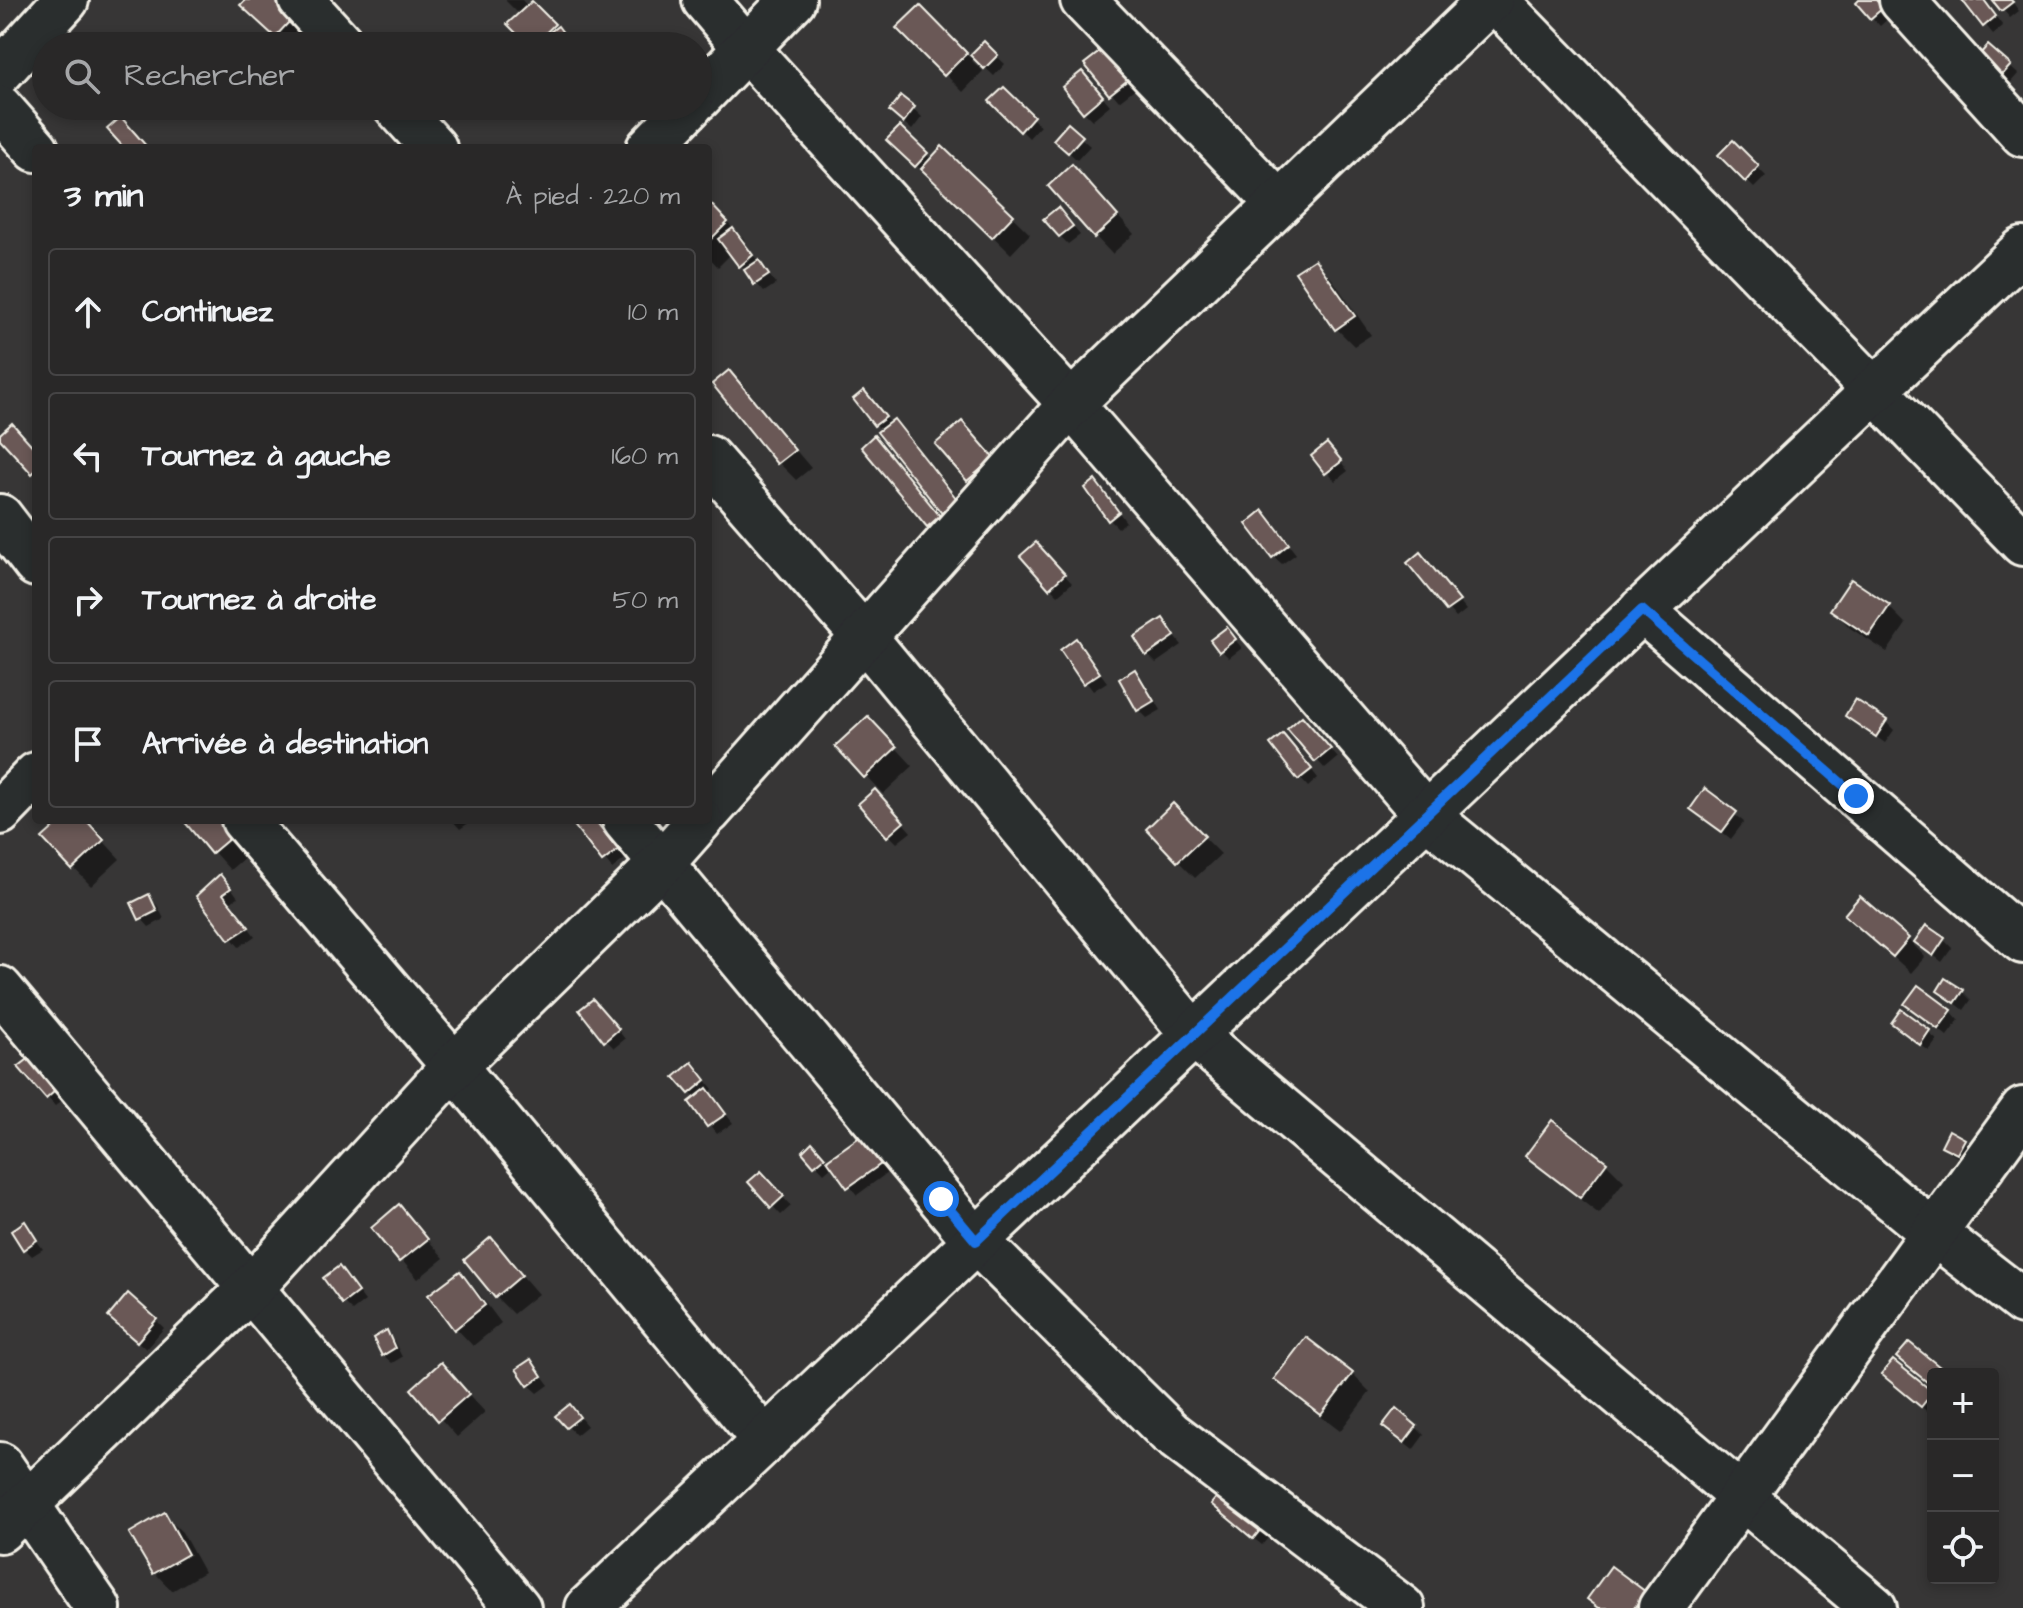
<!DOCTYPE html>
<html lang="fr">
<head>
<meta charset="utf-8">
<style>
	:root { --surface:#292828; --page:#353434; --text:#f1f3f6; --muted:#a5a6a8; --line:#454445 }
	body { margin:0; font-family:"Architects Daughter",sans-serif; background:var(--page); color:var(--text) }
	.controls { position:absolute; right:24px; bottom:24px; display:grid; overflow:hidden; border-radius:8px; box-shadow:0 4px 12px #0003 }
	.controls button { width:72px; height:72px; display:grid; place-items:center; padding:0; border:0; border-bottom:2px solid var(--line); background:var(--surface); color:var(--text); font:40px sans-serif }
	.stop { position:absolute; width:24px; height:24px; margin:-18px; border:6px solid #1a73e8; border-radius:50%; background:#fff }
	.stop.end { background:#1a73e8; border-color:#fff; box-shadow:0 2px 8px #0008 }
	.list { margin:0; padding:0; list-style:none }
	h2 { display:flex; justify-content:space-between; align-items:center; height:104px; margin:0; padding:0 32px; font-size:34px }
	h2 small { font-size:26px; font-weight:400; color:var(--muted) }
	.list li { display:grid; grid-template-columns:52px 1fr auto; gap:24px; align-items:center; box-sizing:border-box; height:128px; margin:0 16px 16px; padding:0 16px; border:2px solid var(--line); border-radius:8px }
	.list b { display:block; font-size:30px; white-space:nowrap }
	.list em { font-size:26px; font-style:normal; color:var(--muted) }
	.icon { flex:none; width:44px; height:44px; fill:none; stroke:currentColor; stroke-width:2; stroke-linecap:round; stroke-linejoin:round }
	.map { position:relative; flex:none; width:2023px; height:1608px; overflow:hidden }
	.search { position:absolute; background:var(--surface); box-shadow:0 4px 12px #0003; left:32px; top:32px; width:680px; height:88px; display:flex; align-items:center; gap:20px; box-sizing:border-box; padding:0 28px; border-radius:44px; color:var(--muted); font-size:30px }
	.panel { position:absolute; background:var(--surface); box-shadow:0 4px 12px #0003; left:32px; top:144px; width:680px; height:680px; border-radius:8px }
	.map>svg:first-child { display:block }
	.shadow { fill:#0007 }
	.building { fill:#6a5856; stroke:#f4f1e8; stroke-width:2 }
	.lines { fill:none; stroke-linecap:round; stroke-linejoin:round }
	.minor-casing { stroke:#f4f1e8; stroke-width:50 }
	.minor { stroke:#2a2d2e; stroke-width:44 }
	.route { stroke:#1a73e8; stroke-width:10 }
</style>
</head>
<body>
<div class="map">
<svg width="2023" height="1608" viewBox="0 0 2023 1608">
	<rect width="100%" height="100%" fill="#373636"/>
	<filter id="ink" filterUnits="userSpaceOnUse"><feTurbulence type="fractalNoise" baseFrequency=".0125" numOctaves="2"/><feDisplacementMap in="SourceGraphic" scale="16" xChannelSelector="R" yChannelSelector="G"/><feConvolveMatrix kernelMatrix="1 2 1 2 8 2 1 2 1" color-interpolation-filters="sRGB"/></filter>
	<g filter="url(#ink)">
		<g class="shadow">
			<path d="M248,0L321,25L301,46H286L261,22Z"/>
			<path d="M505,0H522L528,7L532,3L573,46H557L554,41L549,46H532L520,15Z"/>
			<path d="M1856,0H1874L1890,17L1880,26Z"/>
			<path d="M1965,0H1983L2003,26L1993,34Z"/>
			<path d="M1995,0H2011L2019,11L2010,18Z"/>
			<path d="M920,8L970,58L984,44L1005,64L994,76L975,58L972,61L983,71L963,92L899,28Z"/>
			<path d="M1087,64L1146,80L1119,101Z"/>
			<path d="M1973,64L2009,66L2018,74L2003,91Z"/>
			<path d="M1090,82L1110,105L1092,120L1084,112Z"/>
			<path d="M1004,89L1040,126L1029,138L992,101Z"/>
			<path d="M902,98L922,117L912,130L900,119Z"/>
			<path d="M92,106H118L105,118Z"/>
			<path d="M1068,126L1090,146L1077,160L1056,140Z"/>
			<path d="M900,129L932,160L943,149L1030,234L1011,254L926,171L925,173L897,149Z"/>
			<path d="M1733,143L1766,176L1754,188L1721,155Z"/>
			<path d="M1090,185L1134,234L1112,254L1095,236Z"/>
			<path d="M708,204L745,240L743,242L776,284L764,292L731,254L718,267L708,256Z"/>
			<path d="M1066,218L1080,235L1068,244L1060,236Z"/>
			<path d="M1315,261L1332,279L1371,335L1354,346L1337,329Z"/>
			<path d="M729,372L811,468L796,480L778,462Z"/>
			<path d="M856,400L872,401L891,424L893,422L911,439L976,521L876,425Z"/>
			<path d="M962,423L1010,476L986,497L968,480Z"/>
			<path d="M874,438L956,534L946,543L928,526Z"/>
			<path d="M1335,454L1348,471L1335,481L1314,456Z"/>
			<path d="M1103,491L1126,522L1118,528L1109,519Z"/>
			<path d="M1271,521L1296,554L1282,564L1273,556Z"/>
			<path d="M1044,553L1072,583L1058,595L1050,587Z"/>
			<path d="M1409,563H1428L1466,610L1456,618Z"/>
			<path d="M1889,607L1906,624L1887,652L1850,628L1833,610Z"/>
			<path d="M1162,621L1182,645L1156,663L1148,655Z"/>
			<path d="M1227,630L1242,648L1229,658L1221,650Z"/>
			<path d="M1076,641L1107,682L1093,691L1062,650Z"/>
			<path d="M1135,672L1143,680L1161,710L1147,718L1139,710L1121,680Z"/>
			<path d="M1847,716L1886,722L1894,730L1885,743Z"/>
			<path d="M1310,726L1338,758L1325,769L1290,729Z"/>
			<path d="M885,736L913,766L883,794L866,776Z"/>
			<path d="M1291,744L1318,778L1308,787L1300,778Z"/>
			<path d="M1705,791L1744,822L1731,839L1692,808Z"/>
			<path d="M883,800L911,832L897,843L889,835Z"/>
			<path d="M1173,806L1221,854L1195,878L1178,861Z"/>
			<path d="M65,820H84L120,859L91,886L45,838Z"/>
			<path d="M185,820L258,846L230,870Z"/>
			<path d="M452,820H469L470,822L460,829Z"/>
			<path d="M573,820H595L625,859L612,869Z"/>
			<path d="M229,885L238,897L230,903L255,936L239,947L198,896Z"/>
			<path d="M148,897L157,905L164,919L149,927L141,918Z"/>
			<path d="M1847,915L1908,939L1925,957L1911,973Z"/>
			<path d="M1944,940L1952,948L1942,962L1917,942Z"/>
			<path d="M1939,990L1962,991L1971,1000L1964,1010Z"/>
			<path d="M1906,1004L1951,1011L1959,1020L1947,1036Z"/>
			<path d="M601,1009L625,1039L614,1048L606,1040Z"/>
			<path d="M1902,1011L1937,1040L1929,1051L1902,1031Z"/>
			<path d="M21,1067L70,1094L55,1106Z"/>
			<path d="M700,1073L713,1089L709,1093L733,1123L717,1134L691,1102L696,1099L677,1077Z"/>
			<path d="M861,1138L887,1173L857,1195L833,1165L824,1173L804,1152L812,1145L828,1162Z"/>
			<path d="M1964,1140L1972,1149L1965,1161L1952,1154L1943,1145Z"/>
			<path d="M1528,1156L1606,1163L1624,1181L1599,1214L1546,1173Z"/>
			<path d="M769,1182L791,1206L781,1215L751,1183Z"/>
			<path d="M399,1207L444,1258L418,1279L374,1228Z"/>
			<path d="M24,1224L43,1249L32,1256L24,1248Z"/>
			<path d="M491,1240L538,1294L513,1314L496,1297Z"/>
			<path d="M459,1273L477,1291L501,1323L473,1346L456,1328L431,1295Z"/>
			<path d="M347,1277L365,1301L352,1311L344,1303Z"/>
			<path d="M156,1320L164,1328L146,1349L119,1325Z"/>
			<path d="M386,1333L394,1341L402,1357L392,1363L383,1355Z"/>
			<path d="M1306,1340L1352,1374L1370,1392L1340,1431L1294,1396L1276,1379Z"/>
			<path d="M531,1361L549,1385L538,1393L529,1385Z"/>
			<path d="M1893,1362L1933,1395V1411L1930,1414L1892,1382Z"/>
			<path d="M458,1383L485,1412L457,1437L414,1389Z"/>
			<path d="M578,1415L587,1426L576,1435L558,1416Z"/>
			<path d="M1416,1427L1424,1435L1413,1450L1393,1434Z"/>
			<path d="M1222,1513L1273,1532L1262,1545Z"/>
			<path d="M164,1515L182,1532L204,1572L172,1591L155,1573L132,1533Z"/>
		</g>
		<g class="building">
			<path d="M245,0H298L304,6L275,37L240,5Z"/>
			<path d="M1859,0H1876L1883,8L1870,19L1856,3Z"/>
			<path d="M1962,0H1984L1996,16L1983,27Z"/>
			<path d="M1992,0H2011L2013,2L2001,11Z"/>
			<path d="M532,1L555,24L532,46H529L507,24Z"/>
			<path d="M920,5L967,53L944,76L896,28Z"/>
			<path d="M558,26L573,46H555L546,35Z"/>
			<path d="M1115,40L1139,71L1109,95L1084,64Z"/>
			<path d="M984,41L998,55L984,69L970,55Z"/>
			<path d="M1988,45L2011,65L1994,84L1971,64Z"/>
			<path d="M1082,71L1103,96L1083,113L1062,87Z"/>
			<path d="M1004,87L1034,116L1020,132L989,101Z"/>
			<path d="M901,96L915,107L903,123L889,111Z"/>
			<path d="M121,117L148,148H124L107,129Z"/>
			<path d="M1068,123L1083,136L1068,153L1053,140Z"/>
			<path d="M900,126L928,153L915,167L886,140Z"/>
			<path d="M1733,140L1759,166L1745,182L1718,155Z"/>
			<path d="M942,146L1014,215L992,238L921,169Z"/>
			<path d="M1072,164L1118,216L1094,238L1048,186Z"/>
			<path d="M708,201L728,222L708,242Z"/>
			<path d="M1058,207L1073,226L1059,237L1043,219Z"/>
			<path d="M733,228L753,255L739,267L718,239Z"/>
			<path d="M1315,259L1355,316L1335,330L1295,272Z"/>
			<path d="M759,260L769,275L754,285L744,270Z"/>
			<path d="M729,370L795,450L777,464L712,384Z"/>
			<path d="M864,390L886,417L874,426L853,399Z"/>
			<path d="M894,419L960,503L944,516L877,432Z"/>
			<path d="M962,421L994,458L967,481L935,444Z"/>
			<path d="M12,423L36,450V470L32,474L0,439V434Z"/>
			<path d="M874,435L940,516L927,527L861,447Z"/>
			<path d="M1327,443L1342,461L1325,474L1311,456Z"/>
			<path d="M1095,480L1119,512L1108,521L1085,488Z"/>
			<path d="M1263,510L1289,544L1272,558L1246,524Z"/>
			<path d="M1036,542L1065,574L1049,589L1020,556Z"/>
			<path d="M1420,552L1460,601L1446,611L1407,563Z"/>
			<path d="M1851,579L1890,605L1869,636L1830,610Z"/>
			<path d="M1163,618L1175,636L1146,656L1134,637Z"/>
			<path d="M1227,627L1236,639L1219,652L1210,640Z"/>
			<path d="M1076,638L1100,673L1083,684L1060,650Z"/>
			<path d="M1135,669L1154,701L1137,711L1119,679Z"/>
			<path d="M1855,699L1887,720L1876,737L1845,716Z"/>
			<path d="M868,716L897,747L864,778L835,746Z"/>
			<path d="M1302,716L1331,749L1315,762L1287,729Z"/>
			<path d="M1283,734L1312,769L1298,780L1270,744Z"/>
			<path d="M1705,788L1737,812L1722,832L1690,809Z"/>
			<path d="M875,789L904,822L887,837L858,804Z"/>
			<path d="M1173,803L1205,836L1177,862L1146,829Z"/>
			<path d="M62,820H86L104,840L72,870L42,838Z"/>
			<path d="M183,820H235L242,828L211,854Z"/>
			<path d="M570,820H595L618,850L602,862Z"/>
			<path d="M220,874L231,888L223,894L249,927L229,940L196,896Z"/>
			<path d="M149,894L157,911L139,920L131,903Z"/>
			<path d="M1860,896L1909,938L1893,957L1844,915Z"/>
			<path d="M1926,925L1945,938L1933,956L1914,942Z"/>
			<path d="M1945,978L1964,990L1955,1003L1937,991Z"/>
			<path d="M1918,985L1952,1010L1938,1029L1904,1004Z"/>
			<path d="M593,999L619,1029L604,1042L579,1010Z"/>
			<path d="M1901,1009L1930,1030L1920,1045L1891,1023Z"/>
			<path d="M36,1053L63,1084L46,1099L18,1067Z"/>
			<path d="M692,1062L706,1080L689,1094L674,1077Z"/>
			<path d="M707,1088L726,1114L707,1127L689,1102Z"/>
			<path d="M1552,1120L1607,1162L1580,1198L1525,1156Z"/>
			<path d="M1949,1130L1965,1139L1957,1154L1941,1146Z"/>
			<path d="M861,1136L881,1164L847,1188L827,1160Z"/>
			<path d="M812,1142L825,1157L814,1166L802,1152Z"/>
			<path d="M761,1171L784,1196L771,1208L748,1182Z"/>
			<path d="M399,1204L428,1239L399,1262L371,1228Z"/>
			<path d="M25,1221L37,1240L23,1250L11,1231Z"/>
			<path d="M491,1237L522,1275L495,1298L464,1260Z"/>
			<path d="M339,1266L358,1292L342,1304L323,1278Z"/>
			<path d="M460,1271L485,1305L454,1330L428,1295Z"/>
			<path d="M128,1293L157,1319L137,1342L108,1317Z"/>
			<path d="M387,1330L395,1348L382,1356L373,1338Z"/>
			<path d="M1306,1337L1353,1373L1321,1415L1274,1379Z"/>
			<path d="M1909,1342L1945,1371L1942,1374H1933L1932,1386L1896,1357Z"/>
			<path d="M531,1359L542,1376L528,1386L516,1369Z"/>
			<path d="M1893,1360L1933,1392L1921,1407L1881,1374Z"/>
			<path d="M441,1362L469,1394L438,1421L411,1389Z"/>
			<path d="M570,1404L580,1417L566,1428L555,1416Z"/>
			<path d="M1396,1408L1417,1426L1404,1443L1382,1426Z"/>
			<path d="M1224,1488L1266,1523L1253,1539L1211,1504Z"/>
			<path d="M165,1512L188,1554L153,1574L129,1533Z"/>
			<path d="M1611,1566L1646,1592L1634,1608H1599L1587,1599Z"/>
		</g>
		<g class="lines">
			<g class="minor-casing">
				<g id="minor">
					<path d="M301,0L343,46"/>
					<path d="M705,0L746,48L1071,404L1426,815L1934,1233L2023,1302"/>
					<path d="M1083,0L1279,204"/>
					<path d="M1495,0L2023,543"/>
					<path d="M1902,0L2023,134"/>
					<path d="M0,72L66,0"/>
					<path d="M698,98L793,0"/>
					<path d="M396,106L434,148"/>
					<path d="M0,108L36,149"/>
					<path d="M649,148L690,106"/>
					<path d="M708,458L865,638L1194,1035L1874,1608"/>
					<path d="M0,517L36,564"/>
					<path d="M1642,610L2023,941"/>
					<path d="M0,812L36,775"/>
					<path d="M708,812L1071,404L1491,0"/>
					<path d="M244,820L454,1066L765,1441"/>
					<path d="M625,820L976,1241L1170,1433L1402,1608"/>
					<path d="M0,989L518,1608"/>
					<path d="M0,1465L98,1608"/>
					<path d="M0,1530L252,1287L454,1066L662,863L700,820"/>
					<path d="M588,1608L2023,250"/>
					<path d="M1661,1608L2023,1110"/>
				</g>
			</g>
			<use href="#minor" class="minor"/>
		</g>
	</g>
	<g class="lines" filter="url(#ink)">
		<path class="route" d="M941,1199L976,1241L1642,610L1856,796"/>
	</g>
</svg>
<div class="controls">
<button>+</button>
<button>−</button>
<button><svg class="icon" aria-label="locate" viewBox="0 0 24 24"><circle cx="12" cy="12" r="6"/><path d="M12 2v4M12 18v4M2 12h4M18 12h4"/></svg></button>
</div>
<div class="stop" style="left:941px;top:1199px"></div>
<div class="stop end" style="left:1856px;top:796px"></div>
<div class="search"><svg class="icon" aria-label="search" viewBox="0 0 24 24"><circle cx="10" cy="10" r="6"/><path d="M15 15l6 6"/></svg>Rechercher</div>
<section class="panel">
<h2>3 min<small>À pied · 220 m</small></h2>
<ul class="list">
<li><svg class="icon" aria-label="ahead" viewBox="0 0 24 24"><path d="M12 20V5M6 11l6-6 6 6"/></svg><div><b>Continuez</b></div><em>10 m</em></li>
<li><svg class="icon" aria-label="left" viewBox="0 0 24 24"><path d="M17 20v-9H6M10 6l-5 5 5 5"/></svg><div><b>Tournez à gauche</b></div><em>160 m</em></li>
<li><svg class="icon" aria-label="right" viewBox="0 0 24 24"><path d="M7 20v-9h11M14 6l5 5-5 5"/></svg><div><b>Tournez à droite</b></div><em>50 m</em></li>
<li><svg class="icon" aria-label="arrive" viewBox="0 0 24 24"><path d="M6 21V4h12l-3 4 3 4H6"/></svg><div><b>Arrivée à destination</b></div></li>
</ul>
</section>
</div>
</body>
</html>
